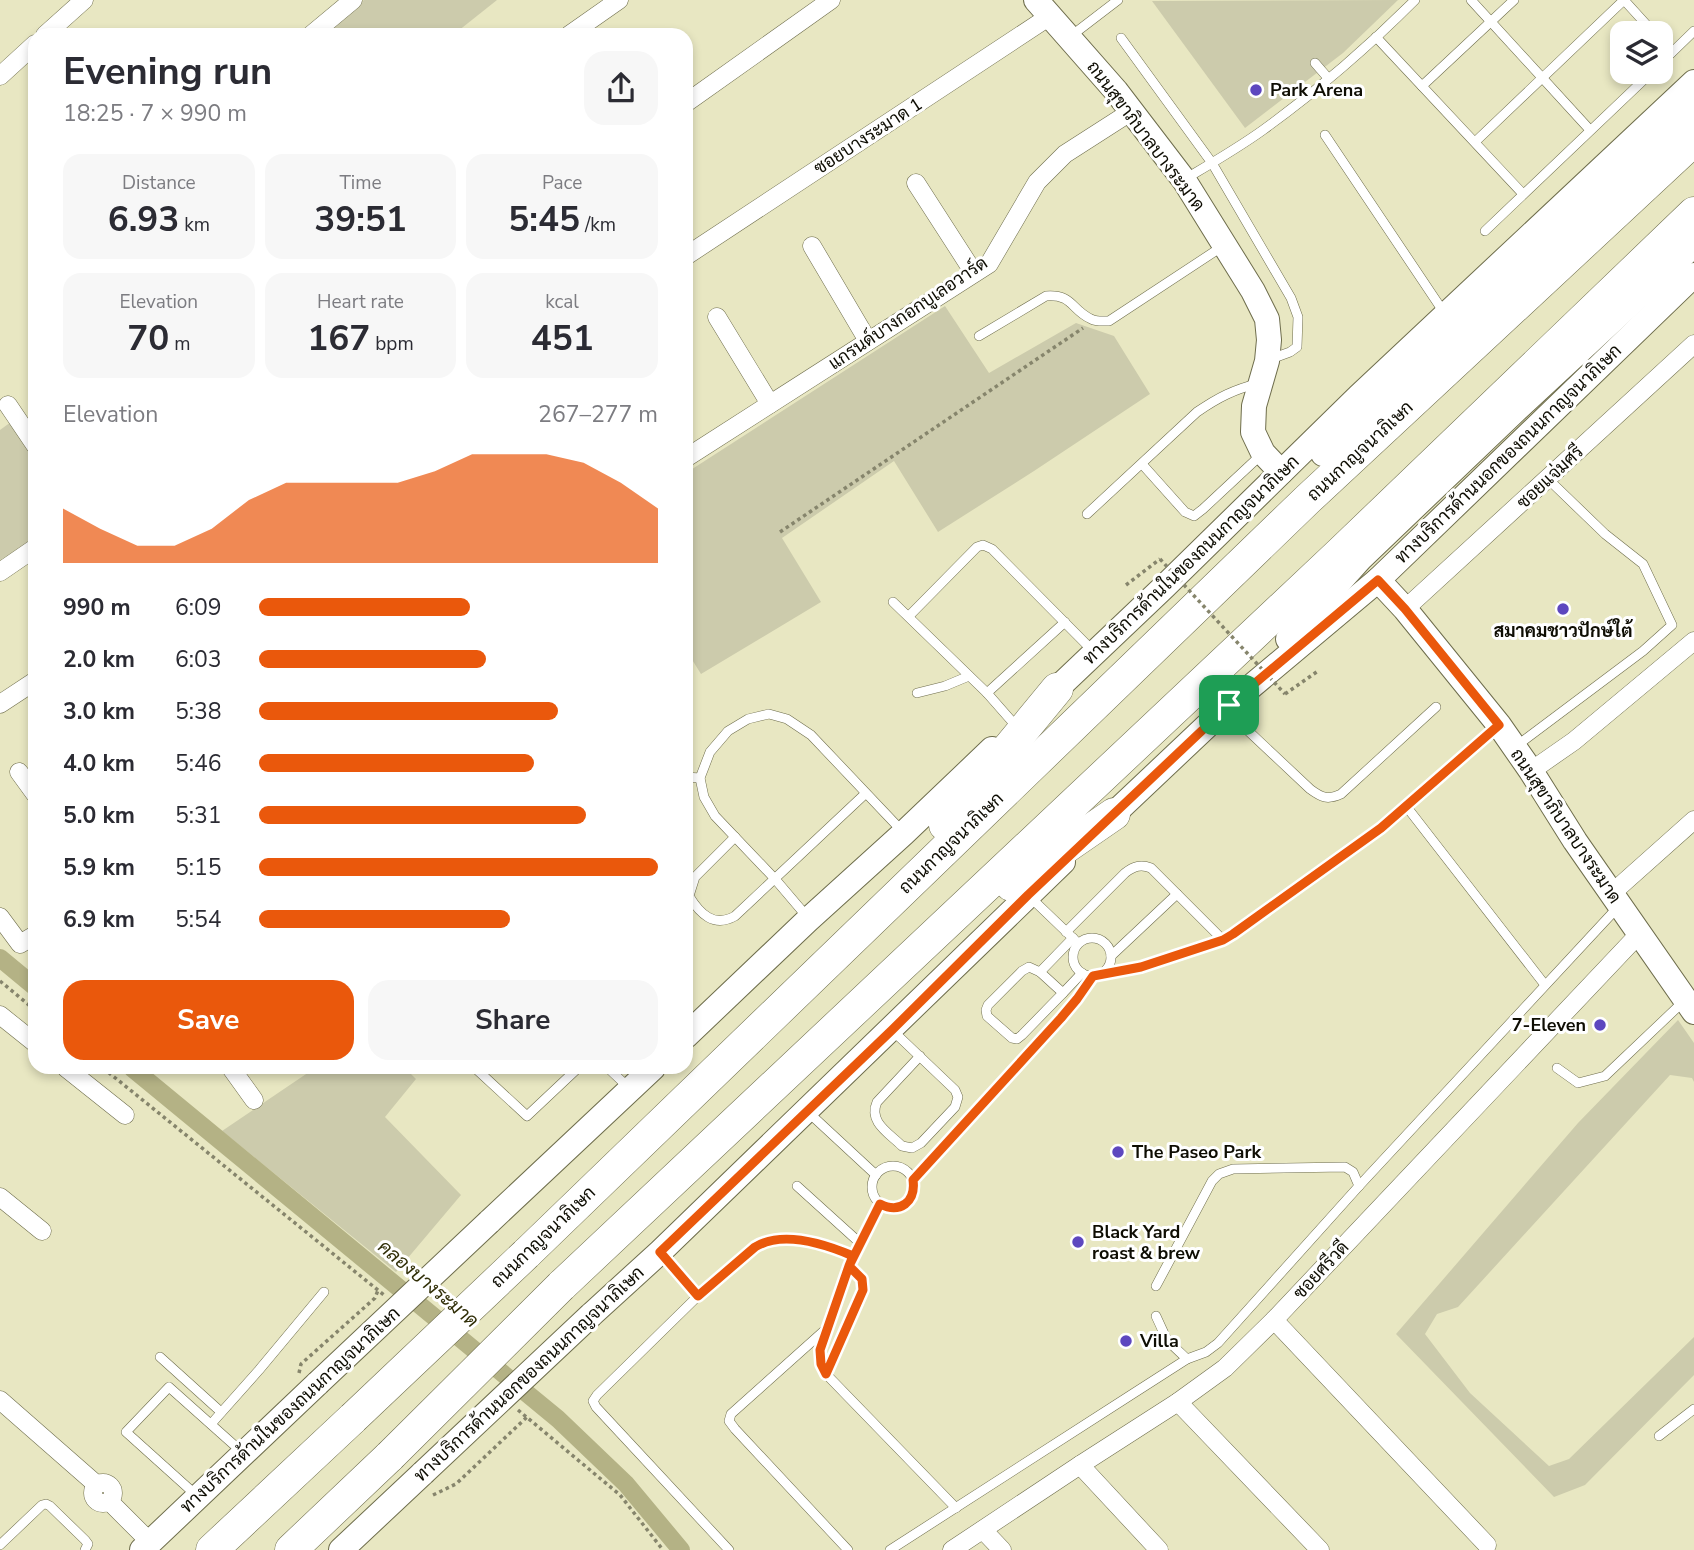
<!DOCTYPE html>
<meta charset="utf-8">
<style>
:root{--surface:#fff;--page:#f7f7f7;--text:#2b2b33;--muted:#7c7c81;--accent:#ea580c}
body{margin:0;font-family:"Nunito Sans",Sarabun,sans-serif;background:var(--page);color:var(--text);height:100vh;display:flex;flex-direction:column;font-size:26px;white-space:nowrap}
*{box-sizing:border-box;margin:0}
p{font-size:23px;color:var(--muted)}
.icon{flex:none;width:38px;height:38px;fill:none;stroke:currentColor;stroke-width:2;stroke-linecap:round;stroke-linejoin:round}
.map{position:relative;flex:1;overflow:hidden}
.details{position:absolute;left:28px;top:28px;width:665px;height:1046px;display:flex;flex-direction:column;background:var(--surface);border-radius:21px;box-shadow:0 4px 10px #0003}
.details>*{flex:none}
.buttons{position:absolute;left:1610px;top:21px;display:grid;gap:14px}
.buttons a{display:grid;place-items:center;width:63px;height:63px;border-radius:14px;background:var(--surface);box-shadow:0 4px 10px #0003;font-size:35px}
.pin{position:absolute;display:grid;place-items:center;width:60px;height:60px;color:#fff;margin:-30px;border-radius:14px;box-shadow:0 4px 10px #0006}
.round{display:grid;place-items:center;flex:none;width:74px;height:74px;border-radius:21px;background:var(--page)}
.summary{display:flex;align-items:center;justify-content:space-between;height:119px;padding:0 35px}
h1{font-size:38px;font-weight:700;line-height:52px}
.stats{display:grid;grid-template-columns:repeat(3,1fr);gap:10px;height:119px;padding:7px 35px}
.stats div{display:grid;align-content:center;border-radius:18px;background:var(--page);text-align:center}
.stats b{font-size:35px;font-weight:700}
.stats small{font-size:19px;font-weight:400}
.stats p{font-size:19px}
.chart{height:196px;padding:14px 35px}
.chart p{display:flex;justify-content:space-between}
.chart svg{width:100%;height:126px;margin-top:7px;fill:var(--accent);opacity:.7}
.cta{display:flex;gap:14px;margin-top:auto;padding:14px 35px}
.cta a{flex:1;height:80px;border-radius:21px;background:var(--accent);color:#fff;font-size:28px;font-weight:700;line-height:80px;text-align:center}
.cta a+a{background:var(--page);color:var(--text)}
ul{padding:0 35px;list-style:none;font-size:23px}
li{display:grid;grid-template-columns:112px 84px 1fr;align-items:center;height:52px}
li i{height:18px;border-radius:9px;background:var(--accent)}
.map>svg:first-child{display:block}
</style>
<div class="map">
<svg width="1694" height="1550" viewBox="0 0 1694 1550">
<rect width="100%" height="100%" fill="#e8e7c2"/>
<!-- green -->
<g fill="#cccbac">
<polygon points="364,0 497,0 453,35 319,35"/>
<polygon points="1398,0 1343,53 1245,128 1152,1"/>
<polygon points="945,306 989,373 1076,323 1114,336 1150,394 1034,471 938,532 894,461 782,538 821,602 701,674 686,650 686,473"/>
<polygon points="11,422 35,458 35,538 0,560 0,430"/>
<polygon points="1678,1020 1694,1043 1694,1082 1692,1078 1670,1075 1458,1307 1437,1314 1425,1334 1470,1393 1549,1466 1569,1459 1694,1337 1694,1375 1585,1485 1554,1497 1396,1334 1578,1123"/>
<polygon points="315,1068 405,1068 416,1079 385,1117 461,1195 396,1272 222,1131"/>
</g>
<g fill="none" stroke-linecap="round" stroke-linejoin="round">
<!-- canal -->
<g stroke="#b4b285" stroke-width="18">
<polyline points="0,958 35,987"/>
<polyline points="132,1068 558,1419 626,1484 681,1550"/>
</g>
<!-- lane casing -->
<g stroke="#6e6d4c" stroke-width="10">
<g id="lane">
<polyline points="1471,0 1590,130"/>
<polyline points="1624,0 1654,33"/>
<polyline points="1071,36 1118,0"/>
<polyline points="1376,37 1523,194"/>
<polyline points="1121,38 1212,163 1291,298 1298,317 1297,347 1290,352 1271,359"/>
<polyline points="1661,41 1671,53"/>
<polyline points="1315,63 1328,78"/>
<polyline points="1661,63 1694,31"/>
<polyline points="1422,86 1514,0"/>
<polyline points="1325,135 1445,314"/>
<polyline points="1475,142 1624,0"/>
<path d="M1185,179C1212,163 1238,148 1263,130C1317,91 1368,47 1415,0"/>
<polyline points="1485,231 1652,72"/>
<path d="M979,336L1046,296C1073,294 1071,310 1091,319C1097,322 1103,321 1109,321L1223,246"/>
<polyline points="1142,464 1185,512 1194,516 1203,509 1262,454"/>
<path d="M1087,514L1197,412C1219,397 1233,390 1259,383"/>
<polyline points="893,602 987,693 1016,726"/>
<polyline points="909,616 977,547 983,545 992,549 1093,651"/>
<polyline points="917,693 945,686 969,676"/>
<polyline points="987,693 1065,622"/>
<path d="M1226,710L1310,789C1322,798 1328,800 1341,794L1436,707"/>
<polyline points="1515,747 1643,651 1672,625 1643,564 1605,534 1548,479"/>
<polyline points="686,777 700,778"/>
<polyline points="1406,806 1545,985"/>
<path d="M735,837L695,877L689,896C700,914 714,928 735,916L865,794"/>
<polyline points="1029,896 1078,943"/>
<polyline points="809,919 775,879 715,816 704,797 700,778 710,752 728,731 748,719 769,714 787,719 811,735 903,832"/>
<path d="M1066,932L1125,873C1134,866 1141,864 1151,868L1223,940"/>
<circle cx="1092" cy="957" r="19"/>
<polyline points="1111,956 1177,894"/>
<polygon points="1029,967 1040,972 1063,993 1022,1035 1017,1039 1012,1038 987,1016 986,1010 988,1005 1022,971"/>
<polyline points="1040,972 1073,938"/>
<polyline points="1099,975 1141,967 1223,940 1233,934 1381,828 1497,726"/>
<polyline points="1063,993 1082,973"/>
<path d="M893,1031L955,1090L958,1097L955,1107L921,1143L912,1148L902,1146C889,1133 868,1122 877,1102L920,1056"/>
<polyline points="475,1068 527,1116 578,1068"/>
<polyline points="608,1068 629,1088"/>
<polyline points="1557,1068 1578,1083 1605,1076 1684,1001"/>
<polyline points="808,1112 876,1175"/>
<circle cx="893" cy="1187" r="21"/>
<polyline points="913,1180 1061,1018 1077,999 1093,976"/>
<polyline points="797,1186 860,1243"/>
<polyline points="880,1204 853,1256 820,1350 821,1364 826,1374 956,1508"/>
<polyline points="661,1252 698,1296 597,1395 593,1401 596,1407 729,1550"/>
<polyline points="1156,1286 1212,1181 1219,1174 1233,1169 1345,1167 1353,1172 1359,1186"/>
<polyline points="698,1296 755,1247 766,1241 781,1239 818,1243 853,1256"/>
<polyline points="1156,1316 1167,1340 1187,1359"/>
<polyline points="826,1329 731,1414 729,1421 735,1429 848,1550"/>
<polyline points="160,1357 221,1412"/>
<polyline points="826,1374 863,1290 862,1279 849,1266"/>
<polyline points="211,1424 259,1370 324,1292"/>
<polyline points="1659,1436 1694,1409"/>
<polyline points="196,1495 126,1432 169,1387 243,1453"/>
<polyline points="0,1545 42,1505 46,1504 50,1506 85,1540 88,1544 85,1550"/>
<polyline points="890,1550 1134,1393 1187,1359 1206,1352 1218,1343 1359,1186 1618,907"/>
</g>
</g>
<!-- street casing -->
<g stroke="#6e6d4c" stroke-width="19">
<g id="street">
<polyline points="45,35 84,0"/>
<polyline points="311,35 353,0"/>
<polyline points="569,35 619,0"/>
<polyline points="0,76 35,44"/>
<polyline points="686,103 831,0"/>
<polyline points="916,183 974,273"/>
<polyline points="812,246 868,341"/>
<polyline points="686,256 1050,16"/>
<polyline points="717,317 770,404"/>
<polyline points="8,405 35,445"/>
<polyline points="686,458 989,264 1037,182 1065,154 1132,111"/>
<polyline points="0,572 35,548"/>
<polyline points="1405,609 1694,344"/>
<polyline points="0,704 35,681"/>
<polyline points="1531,771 1574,741 1694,641"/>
<polyline points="19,772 35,794"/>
<polyline points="1611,894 1694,820"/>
<polyline points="0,917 20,944 35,935"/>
<polyline points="0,1015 35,1043"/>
<polyline points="66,1068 125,1115"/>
<polyline points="231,1068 254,1100"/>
<polyline points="0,1197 42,1231"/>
<polyline points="1274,1320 1487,1545"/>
<polyline points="0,1400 97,1485"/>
<polyline points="1178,1402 1320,1550"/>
<polyline points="1080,1465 1159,1550"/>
<circle cx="103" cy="1493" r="10"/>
<polyline points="109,1501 150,1542"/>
<polyline points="983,1530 1002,1550"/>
<polyline points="952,1550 1080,1465 1178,1402 1225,1368 1274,1320 1640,933"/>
</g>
</g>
<!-- secondary casing -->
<g stroke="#6e6d4c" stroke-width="26">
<g id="secondary">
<polyline points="1036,0 1116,91 1184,180 1253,291 1267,319 1269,340 1267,361 1254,406 1253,432 1263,453 1281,472"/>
<polyline points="1323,454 1694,108"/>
<polyline points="1378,580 1405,609 1499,725 1531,771 1575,841 1694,1012"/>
<polyline points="1288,639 1361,558 1518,408 1694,245"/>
<polyline points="1044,701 1164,587 1359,396 1694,82"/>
<polyline points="1102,825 1229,705 1378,580 1694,275"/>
<polyline points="686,1036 809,919 904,833 992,749"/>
<polyline points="489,1222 653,1068"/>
<polyline points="591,1315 660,1252 1063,862"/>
<polyline points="142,1550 318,1383"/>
<polyline points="341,1550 423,1473"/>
</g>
</g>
<!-- highway casing -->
<g stroke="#6e6d4c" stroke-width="33">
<g id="highway">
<polyline points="945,825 1057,689"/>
<polyline points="1011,885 1114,814"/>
<polyline points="526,1254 1308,499 1694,140"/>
<polyline points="561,1286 1340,553 1694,213"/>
<polyline points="212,1550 353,1418"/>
<polyline points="291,1550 390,1456"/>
</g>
</g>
<!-- path -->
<g stroke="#86856c" stroke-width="3.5" stroke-dasharray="3.5 3.5" stroke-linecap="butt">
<polyline points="780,532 1083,328"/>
<polyline points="1126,585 1160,559"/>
<polyline points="1285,694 1318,671"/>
<polyline points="0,981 35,1010"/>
<polyline points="103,1068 384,1295"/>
<polyline points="299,1373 301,1364 375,1298 378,1290"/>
<polyline points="518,1410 620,1495 663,1550"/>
<polyline points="433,1495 456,1484 527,1417"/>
</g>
<!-- lane -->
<use href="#lane" stroke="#fff" stroke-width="9"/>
<!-- street -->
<use href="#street" stroke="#fff" stroke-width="18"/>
<!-- secondary -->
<use href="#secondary" stroke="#fff" stroke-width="24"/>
<!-- highway -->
<use href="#highway" stroke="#fff" stroke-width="32"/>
<!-- secondary-bridge casing -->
<g stroke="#6e6d4c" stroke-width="26" stroke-linecap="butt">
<g id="secondary-bridge">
<polyline points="318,1383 489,1222"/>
<polyline points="423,1473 591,1315"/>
</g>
</g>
<!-- highway-bridge casing -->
<g stroke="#6e6d4c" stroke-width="33" stroke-linecap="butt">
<g id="highway-bridge">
<polyline points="353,1418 526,1254"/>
<polyline points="390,1456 561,1286"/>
</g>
</g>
<!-- path-bridge -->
<polyline stroke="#86856c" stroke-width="3.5" stroke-dasharray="3.5 3.5" stroke-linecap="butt" points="1160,559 1285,694"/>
<!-- secondary-bridge -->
<use href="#secondary-bridge" stroke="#fff" stroke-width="24"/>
<!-- highway-bridge -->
<use href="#highway-bridge" stroke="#fff" stroke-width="32"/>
</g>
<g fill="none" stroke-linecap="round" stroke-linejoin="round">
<!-- route casing -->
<g stroke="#fff" stroke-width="14">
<path id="route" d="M1229,705L1028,895L892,1030L660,1252L698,1296L755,1247C783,1230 825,1244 853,1256L849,1266L820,1350L821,1364L826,1374L863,1290L862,1279L849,1266L880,1204C900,1214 916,1202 913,1180L1061,1018L1077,999L1093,976L1141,967L1223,940L1233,934L1381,828L1499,725L1405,609L1378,580L1229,705"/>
</g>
<!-- route -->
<use href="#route" stroke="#ea580c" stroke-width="9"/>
</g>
<!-- markers -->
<g fill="#5d47bf" stroke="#fff" stroke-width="2.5">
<circle cx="1256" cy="90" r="7"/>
<circle cx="1563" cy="609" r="7"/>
<circle cx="1600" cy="1025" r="7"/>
<circle cx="1118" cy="1152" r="7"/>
<circle cx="1078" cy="1242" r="7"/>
<circle cx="1126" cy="1341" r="7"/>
</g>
<g text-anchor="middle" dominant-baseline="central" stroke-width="6" stroke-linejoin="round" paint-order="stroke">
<!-- poi labels -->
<g font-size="18" font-weight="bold" fill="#0e0d03" stroke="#fff" text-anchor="start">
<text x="1270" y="90">Park Arena</text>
<text x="1563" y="631" text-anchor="middle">สมาคมชาวปักษ์ใต้</text>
<text x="1586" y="1025" text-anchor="end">7-Eleven</text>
<text x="1132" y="1152">The Paseo Park</text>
<text x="1092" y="1232">Black Yard<tspan x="1092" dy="21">roast &amp; brew</tspan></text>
<text x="1140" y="1341">Villa</text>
</g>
<!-- street labels -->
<g font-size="18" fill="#0e0d03" stroke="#fff">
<text transform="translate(868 136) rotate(-33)">ซอยบางระมาด 1</text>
<text transform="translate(1146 136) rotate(53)">ถนนสุขาภิบาลบางระมาด</text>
<text transform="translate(908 313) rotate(-34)">แกรนด์บางกอกบูเลอวาร์ด</text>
<text transform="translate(1360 451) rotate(-43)">ถนนกาญจนาภิเษก</text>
<text transform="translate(1508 454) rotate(-44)">ทางบริการด้านนอกของถนนกาญจนาภิเษก</text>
<text transform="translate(1550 477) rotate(-43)">ซอยแจ่มศรี</text>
<text transform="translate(1191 560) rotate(-44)">ทางบริการด้านในของถนนกาญจนาภิเษก</text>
<text transform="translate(1566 826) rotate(56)">ถนนสุขาภิบาลบางระมาด</text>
<text transform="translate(951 843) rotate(-44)">ถนนกาญจนาภิเษก</text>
<text transform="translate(543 1237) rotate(-44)">ถนนกาญจนาภิเษก</text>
<text transform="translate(1321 1270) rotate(-47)">ซอยศรีวดี</text>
<text transform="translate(529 1374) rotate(-43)">ทางบริการด้านนอกของถนนกาญจนาภิเษก</text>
<text transform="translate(290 1410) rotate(-43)">ทางบริการด้านในของถนนกาญจนาภิเษก</text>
</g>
<!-- water labels -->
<g font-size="19" font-style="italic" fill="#312f08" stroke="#fff">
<text transform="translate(428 1284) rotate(40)">คลองบางระมาด</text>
</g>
</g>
</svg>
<div class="buttons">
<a><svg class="icon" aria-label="layers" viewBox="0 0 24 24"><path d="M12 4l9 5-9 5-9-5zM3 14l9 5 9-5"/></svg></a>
</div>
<div class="pin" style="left:1229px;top:705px;background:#1e9e55"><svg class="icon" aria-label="arrive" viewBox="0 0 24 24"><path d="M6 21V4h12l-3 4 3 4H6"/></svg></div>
<section class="details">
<div class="summary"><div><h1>Evening run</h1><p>18:25 · 7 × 990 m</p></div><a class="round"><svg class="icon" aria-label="share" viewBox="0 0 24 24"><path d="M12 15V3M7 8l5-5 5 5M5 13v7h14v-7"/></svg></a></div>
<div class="stats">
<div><p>Distance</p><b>6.93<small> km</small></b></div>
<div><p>Time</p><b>39:51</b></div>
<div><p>Pace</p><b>5:45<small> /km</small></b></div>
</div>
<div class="stats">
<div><p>Elevation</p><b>70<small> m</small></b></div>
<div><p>Heart rate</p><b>167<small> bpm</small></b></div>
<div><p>kcal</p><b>451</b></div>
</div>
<div class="chart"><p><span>Elevation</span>267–277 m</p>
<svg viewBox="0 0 160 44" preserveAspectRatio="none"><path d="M0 44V25L10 32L20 38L30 38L40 32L50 22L60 16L70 16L80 16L90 16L100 12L110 6L120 6L130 6L140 9L150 16L160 25V44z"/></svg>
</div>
<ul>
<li><b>990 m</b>6:09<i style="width:53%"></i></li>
<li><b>2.0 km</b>6:03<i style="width:57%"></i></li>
<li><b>3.0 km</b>5:38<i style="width:75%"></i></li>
<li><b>4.0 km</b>5:46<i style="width:69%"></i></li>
<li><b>5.0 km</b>5:31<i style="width:82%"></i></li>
<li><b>5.9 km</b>5:15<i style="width:100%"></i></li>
<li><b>6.9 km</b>5:54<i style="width:63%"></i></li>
</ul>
<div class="cta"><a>Save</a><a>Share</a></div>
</section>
</div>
